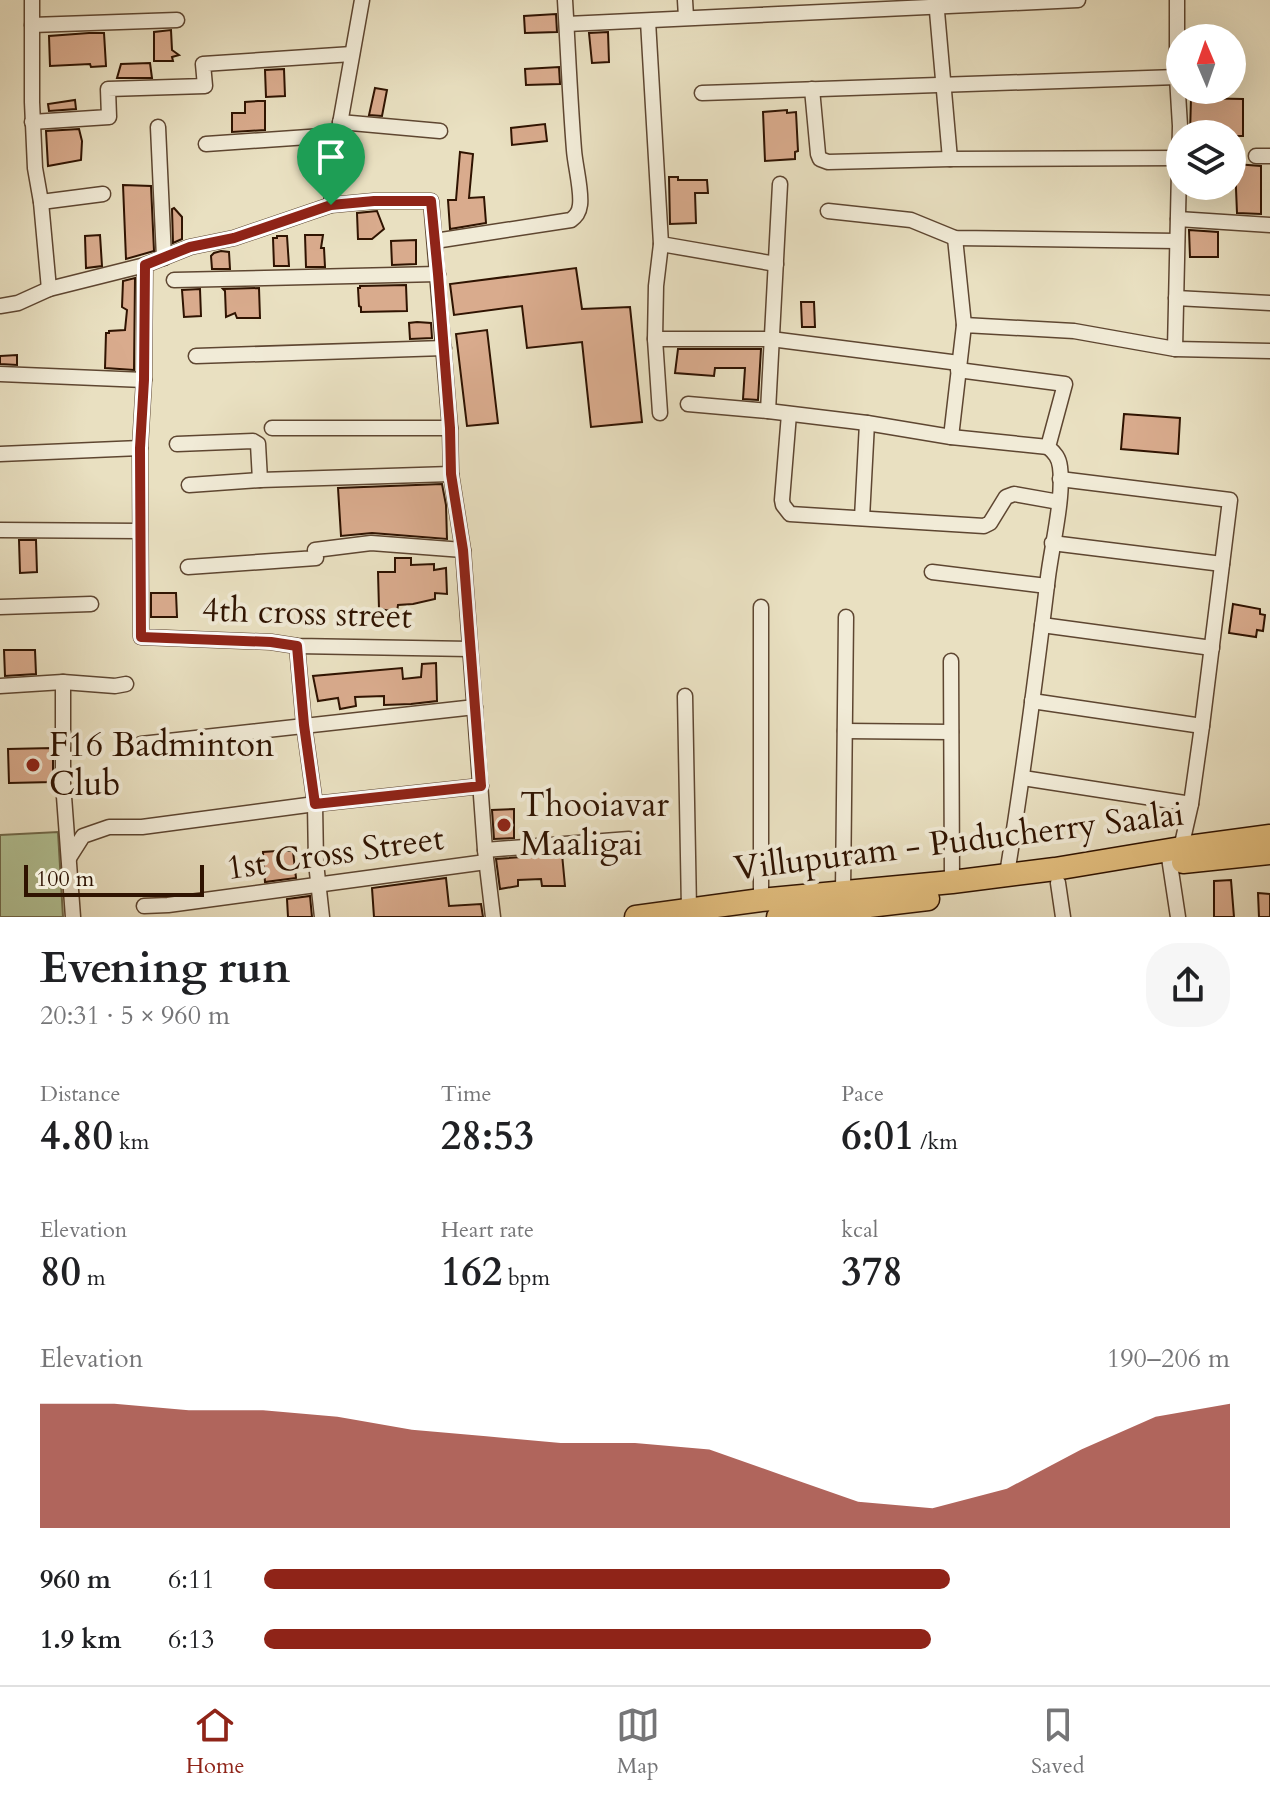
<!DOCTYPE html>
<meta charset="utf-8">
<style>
:root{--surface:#fff;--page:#f6f6f6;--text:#202124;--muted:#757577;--line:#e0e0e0;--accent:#8f2418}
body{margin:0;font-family:Cardo,serif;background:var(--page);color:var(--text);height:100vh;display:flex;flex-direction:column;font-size:30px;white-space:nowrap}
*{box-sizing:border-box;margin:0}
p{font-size:26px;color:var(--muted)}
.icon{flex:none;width:44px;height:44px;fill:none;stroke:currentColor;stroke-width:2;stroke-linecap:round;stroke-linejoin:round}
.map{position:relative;height:917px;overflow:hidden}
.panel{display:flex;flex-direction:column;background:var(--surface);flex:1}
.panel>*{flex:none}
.needle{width:52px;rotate:358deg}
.fabs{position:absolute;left:1166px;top:24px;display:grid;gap:16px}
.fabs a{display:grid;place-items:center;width:80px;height:80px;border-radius:50%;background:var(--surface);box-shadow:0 8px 32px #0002;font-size:40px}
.scale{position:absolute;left:24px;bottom:20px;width:180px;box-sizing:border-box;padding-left:8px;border:4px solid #2f1301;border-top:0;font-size:22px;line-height:28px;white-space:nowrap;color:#2f1301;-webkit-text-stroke:6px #f1ebd7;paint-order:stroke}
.pin{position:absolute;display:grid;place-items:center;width:68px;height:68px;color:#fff;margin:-82px -34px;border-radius:50% 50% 50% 0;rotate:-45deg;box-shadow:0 0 8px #0007}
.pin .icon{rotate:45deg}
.round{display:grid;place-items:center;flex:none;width:84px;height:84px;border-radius:32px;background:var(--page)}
.headline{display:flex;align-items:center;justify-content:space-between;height:136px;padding:0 40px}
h1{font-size:44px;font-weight:600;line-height:60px}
.figures{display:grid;grid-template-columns:repeat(3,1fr);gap:12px;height:136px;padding:8px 40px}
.figures div{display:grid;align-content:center}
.figures b{font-size:40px;font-weight:600}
.figures small{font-size:22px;font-weight:400}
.figures p{font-size:22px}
.chart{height:224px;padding:16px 40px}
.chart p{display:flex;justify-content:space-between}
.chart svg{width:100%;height:144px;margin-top:8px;fill:var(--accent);opacity:.7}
ul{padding:0 40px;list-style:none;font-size:26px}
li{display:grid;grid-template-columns:128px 96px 1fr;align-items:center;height:60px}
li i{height:20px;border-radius:10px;background:var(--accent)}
.tabs{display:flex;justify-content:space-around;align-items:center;height:112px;border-top:2px solid var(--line);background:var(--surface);font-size:22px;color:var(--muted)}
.tabs a{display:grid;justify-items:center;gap:4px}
.tabs .active{color:var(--accent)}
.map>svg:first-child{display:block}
</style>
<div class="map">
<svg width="1270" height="917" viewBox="0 0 1270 917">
<rect width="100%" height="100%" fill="#e9e0c1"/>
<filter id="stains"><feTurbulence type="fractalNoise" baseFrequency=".0025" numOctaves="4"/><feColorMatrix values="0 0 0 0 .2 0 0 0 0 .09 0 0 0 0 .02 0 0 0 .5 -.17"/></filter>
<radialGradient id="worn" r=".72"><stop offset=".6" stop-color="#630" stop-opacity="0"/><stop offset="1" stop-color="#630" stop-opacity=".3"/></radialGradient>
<!-- green -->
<polygon fill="#b3c396" stroke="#716b4c" stroke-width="2" points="58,832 63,917 0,917 0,835"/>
<!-- building -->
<g fill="#d9ab8d" stroke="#2f1301" stroke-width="2">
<polygon points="556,14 557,32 525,33 524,16"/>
<polygon points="171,30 172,50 179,55 172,57 173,61 154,61 154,32"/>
<polygon points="608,32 609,62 592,63 589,33"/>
<polygon points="89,33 104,33 106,66 91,67 90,64 50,66 49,36"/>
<polygon points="150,63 152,78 117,78 121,64"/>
<polygon points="559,67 560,84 526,85 525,69"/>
<polygon points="284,69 285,96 266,97 265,70"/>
<polygon points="375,88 387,90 382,116 369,115"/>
<polygon points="1191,98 1243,99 1243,136 1232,136 1232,134 1190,134"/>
<polygon points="75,100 76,109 49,111 48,104"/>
<polygon points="258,101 265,101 265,130 232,132 232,113 245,113 245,102"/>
<polygon points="787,110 787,113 796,112 798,151 795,152 795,159 765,161 763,112"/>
<polygon points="545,124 547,141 512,145 511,128"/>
<polygon points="79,129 82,141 81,160 48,166 46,131"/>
<polygon points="460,152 473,154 469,198 484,197 486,223 450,229 448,200 456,200"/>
<polygon points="1235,164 1261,166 1261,214 1237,213"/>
<polygon points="669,177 678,177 678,180 707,180 708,193 695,193 696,223 670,224"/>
<polygon points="123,185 151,186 154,251 126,259"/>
<polygon points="174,208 182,217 182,239 173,243 172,209"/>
<polygon points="377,211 384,229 372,239 358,239 357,213"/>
<polygon points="1189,230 1218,232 1218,257 1190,257"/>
<polygon points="100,235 102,266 86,268 85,236"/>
<polygon points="305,235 323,235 321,248 324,248 325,267 306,267"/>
<polygon points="277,236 287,236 289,266 274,266 273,238 277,238"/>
<polygon points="416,240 416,264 392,265 391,241"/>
<polygon points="221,251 229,252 230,269 212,269 211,256 214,253"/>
<polygon points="576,268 582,309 630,307 642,422 591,427 582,342 527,348 522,306 454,315 450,284"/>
<polygon points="135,278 134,370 105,368 106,333 109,333 109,331 125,330 127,310 122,307 123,281"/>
<polygon points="406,285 407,311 361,312 361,307 359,306 358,288 360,288 360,286"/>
<polygon points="259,288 260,318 237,318 235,313 226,317 225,291 223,289"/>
<polygon points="200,289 201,316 184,317 182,290"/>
<polygon points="801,302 814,302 815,327 802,327"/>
<polygon points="417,322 431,323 432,338 410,339 409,323"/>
<polygon points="487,330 498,423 467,426 456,334"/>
<polygon points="678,349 761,349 758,400 743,399 745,368 715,368 714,376 675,373"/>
<polygon points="17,355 17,365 0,364 0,356"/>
<polygon points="1124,414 1180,418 1178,454 1121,449"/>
<polygon points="442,484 446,505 447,539 372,533 341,536 338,488"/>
<polygon points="19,540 36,540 37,572 20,573"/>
<polygon points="395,558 411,558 411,565 434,564 434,570 446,568 447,594 435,593 435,599 413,604 398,605 397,612 379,609 378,572 395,572"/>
<polygon points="151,593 176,593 177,617 151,617"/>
<polygon points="1233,604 1260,609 1260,614 1265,615 1263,631 1257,630 1256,637 1229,633"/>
<polygon points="4,650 35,650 36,674 5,676"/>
<polygon points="436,663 437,701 411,704 384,705 384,696 355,697 356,706 340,709 338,698 318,701 313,676 402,668 403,679 421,677 422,664"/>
<polygon points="53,748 53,782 9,783 8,749"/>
<polygon points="514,809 514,838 494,839 492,810"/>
<polygon points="277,851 293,851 296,878 265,882 263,852"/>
<polygon points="562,854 565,886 542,886 541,879 518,880 518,886 500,889 496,859"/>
<polygon points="446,878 449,906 481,904 483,917 374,917 372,888"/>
<polygon points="1231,880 1234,917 1214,917 1214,881"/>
<polygon points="1258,893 1270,894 1270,917 1259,917"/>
<polygon points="310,896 312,917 288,917 287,899"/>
</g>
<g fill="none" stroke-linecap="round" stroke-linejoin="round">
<!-- minor casing -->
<g stroke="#5e4631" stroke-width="17">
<g id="minor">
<polyline points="32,0 32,102 35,168 41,202 49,289"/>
<polyline points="685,0 686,17"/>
<polyline points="936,0 950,159"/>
<polyline points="648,21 661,244 776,264"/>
<polyline points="567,24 1078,0"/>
<polyline points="32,25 177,20"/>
<polyline points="812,89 818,154 820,159 828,162 950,159 1179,158"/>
<polyline points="702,93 1177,77"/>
<polyline points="32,122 109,117 108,89 205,86 203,64 352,54"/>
<polyline points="340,122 440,131"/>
<polyline points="158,127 164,258"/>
<polyline points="206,144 337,135"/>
<polyline points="1256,156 1270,156"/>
<polyline points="41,202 103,194"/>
<polyline points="331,205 336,146 362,0"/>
<polyline points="828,211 911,220 955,238 1177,241"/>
<polyline points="1178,219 1270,225"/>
<polyline points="955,238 964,325"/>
<path d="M435,241L571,220C576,216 579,213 580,205C582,191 575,165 574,150C570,100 568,50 565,0"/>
<polyline points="145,265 144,380 140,448 141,637 271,642 297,646 470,649"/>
<polyline points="174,280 438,274"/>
<polyline points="1176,298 1270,303"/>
<polyline points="0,306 18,303 49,289 145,265 190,247 234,238 331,205 374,201 431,201 450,428 451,474 463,550 485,850 493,917"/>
<polyline points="655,339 771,339 959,363"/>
<polyline points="1175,349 1180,126 1177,77 1177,0"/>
<polyline points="196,356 444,348"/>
<path d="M958,370L1065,384L1048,447C1055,453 1059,458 1060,467C1064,497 1052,545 1048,577C1036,676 1023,775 1007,874"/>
<polyline points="0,374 144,380"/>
<polyline points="688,404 768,411 867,423 951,437 1048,447"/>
<polyline points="768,411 780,184"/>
<polyline points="660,413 655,339 656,286 661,244"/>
<polyline points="789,414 782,500 783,505 790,514 984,526 990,523 1006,497 1014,494 1059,502"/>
<polyline points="272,428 450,428"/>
<polyline points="951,437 964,325 1074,331 1175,349 1270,351"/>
<polyline points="177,444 253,441 258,444 260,480"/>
<polyline points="0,454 140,448"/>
<polyline points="1060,479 1230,500 1202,726 1191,804 1181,848"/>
<polyline points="189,485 260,480 451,474"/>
<polyline points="862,518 867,423"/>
<polyline points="0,530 140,531"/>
<polyline points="1052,543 1222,564"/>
<polyline points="188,567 316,558 315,550 371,543 463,550"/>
<polyline points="932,572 1047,586"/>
<polyline points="0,607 91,604"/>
<polyline points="761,607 761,900"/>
<polyline points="1042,625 1212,648"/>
<polyline points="297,646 304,725 315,804 316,863 322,917"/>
<polyline points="951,661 952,882"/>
<polyline points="63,682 63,783 73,917"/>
<polyline points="0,686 63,682 115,686 126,684"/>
<polyline points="685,696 689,909"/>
<polyline points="1032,701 1202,726"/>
<polyline points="845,731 951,732"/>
<polyline points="141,744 475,707"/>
<polyline points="1023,778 1191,804"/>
<polyline points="485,850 629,839"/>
<polyline points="1168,851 1178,917"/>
<polyline points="69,858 83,836 109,827 142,827 315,804 481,786"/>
<polyline points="1058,883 1063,917"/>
<polyline points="843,892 846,617"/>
<polyline points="144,906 168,905 486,862"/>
</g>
</g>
<!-- highway casing -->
<g stroke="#2f1301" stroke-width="25">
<g id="highway">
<polyline points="1183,862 1270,853"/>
<polyline points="636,917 761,900 952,882 1055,869 1181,848 1270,836"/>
<polyline points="778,917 928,899"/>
</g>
</g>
<!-- minor -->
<use href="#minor" stroke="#f1ebd7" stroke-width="14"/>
<!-- highway -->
<use href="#highway" stroke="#e4c080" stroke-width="22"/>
</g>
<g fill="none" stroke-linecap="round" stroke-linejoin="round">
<!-- route casing -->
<g stroke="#fff" stroke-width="16">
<polygon id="route" points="374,201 431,201 438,274 450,428 451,474 463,550 481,786 315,804 304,725 297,646 271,642 141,637 140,448 144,380 145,265 190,247 234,238 331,205"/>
</g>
<!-- route -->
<use href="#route" stroke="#8f2418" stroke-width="10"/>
</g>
<!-- markers -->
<g fill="#8f2418" stroke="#f1ebd7" stroke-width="3">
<circle cx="33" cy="765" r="8"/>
<circle cx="504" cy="825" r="8"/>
</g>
<g text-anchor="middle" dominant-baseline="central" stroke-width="8" stroke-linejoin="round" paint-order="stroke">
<!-- street labels -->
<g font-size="34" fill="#2f1301" stroke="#f1ebd7">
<text transform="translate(307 613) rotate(2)">4th cross street</text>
<text transform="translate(959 841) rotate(-7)">Villupuram - Puducherry Saalai</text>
<text transform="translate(335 853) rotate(-8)">1st Cross Street</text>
</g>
<!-- poi labels -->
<g font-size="34" fill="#2f1301" stroke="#f1ebd7" text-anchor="start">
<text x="49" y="745">F16 Badminton<tspan x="49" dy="39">Club</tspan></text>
<text x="520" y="805">Thooiavar<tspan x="520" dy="39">Maaligai</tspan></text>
</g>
</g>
<rect width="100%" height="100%" filter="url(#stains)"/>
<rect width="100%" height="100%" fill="url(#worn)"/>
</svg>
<div class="fabs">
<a><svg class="needle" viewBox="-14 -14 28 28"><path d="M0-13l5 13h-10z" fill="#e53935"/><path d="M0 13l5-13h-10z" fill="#757577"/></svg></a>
<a><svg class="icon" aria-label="layers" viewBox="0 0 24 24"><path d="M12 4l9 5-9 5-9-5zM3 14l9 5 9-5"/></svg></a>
</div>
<div class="scale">100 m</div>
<div class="pin" style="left:331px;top:205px;background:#1e9e55"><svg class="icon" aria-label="arrive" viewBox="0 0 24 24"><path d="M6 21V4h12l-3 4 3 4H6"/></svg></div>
</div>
<section class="panel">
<div class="headline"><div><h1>Evening run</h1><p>20:31 · 5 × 960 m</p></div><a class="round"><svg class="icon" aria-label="share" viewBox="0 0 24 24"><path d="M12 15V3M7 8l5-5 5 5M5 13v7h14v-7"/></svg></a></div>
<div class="figures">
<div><p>Distance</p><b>4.80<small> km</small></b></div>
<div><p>Time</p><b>28:53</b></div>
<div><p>Pace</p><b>6:01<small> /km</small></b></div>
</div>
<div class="figures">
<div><p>Elevation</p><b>80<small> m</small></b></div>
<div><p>Heart rate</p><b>162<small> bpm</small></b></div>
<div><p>kcal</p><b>378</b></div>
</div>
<div class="chart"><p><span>Elevation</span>190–206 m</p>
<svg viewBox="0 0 160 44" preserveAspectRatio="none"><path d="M0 44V6L10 6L20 8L30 8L40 10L50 14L60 16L70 18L80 18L90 20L100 28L110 36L120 38L130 32L140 20L150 10L160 6V44z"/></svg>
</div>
<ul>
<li><b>960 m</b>6:11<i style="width:71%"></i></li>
<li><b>1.9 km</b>6:13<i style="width:69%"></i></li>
</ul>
</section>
<nav class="tabs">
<a class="active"><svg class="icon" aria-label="home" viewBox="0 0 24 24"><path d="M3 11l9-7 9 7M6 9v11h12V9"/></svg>Home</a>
<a><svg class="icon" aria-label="map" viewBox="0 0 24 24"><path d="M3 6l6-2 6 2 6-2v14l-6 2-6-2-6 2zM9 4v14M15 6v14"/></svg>Map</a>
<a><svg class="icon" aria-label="saved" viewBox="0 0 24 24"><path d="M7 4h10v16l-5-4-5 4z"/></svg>Saved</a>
</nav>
